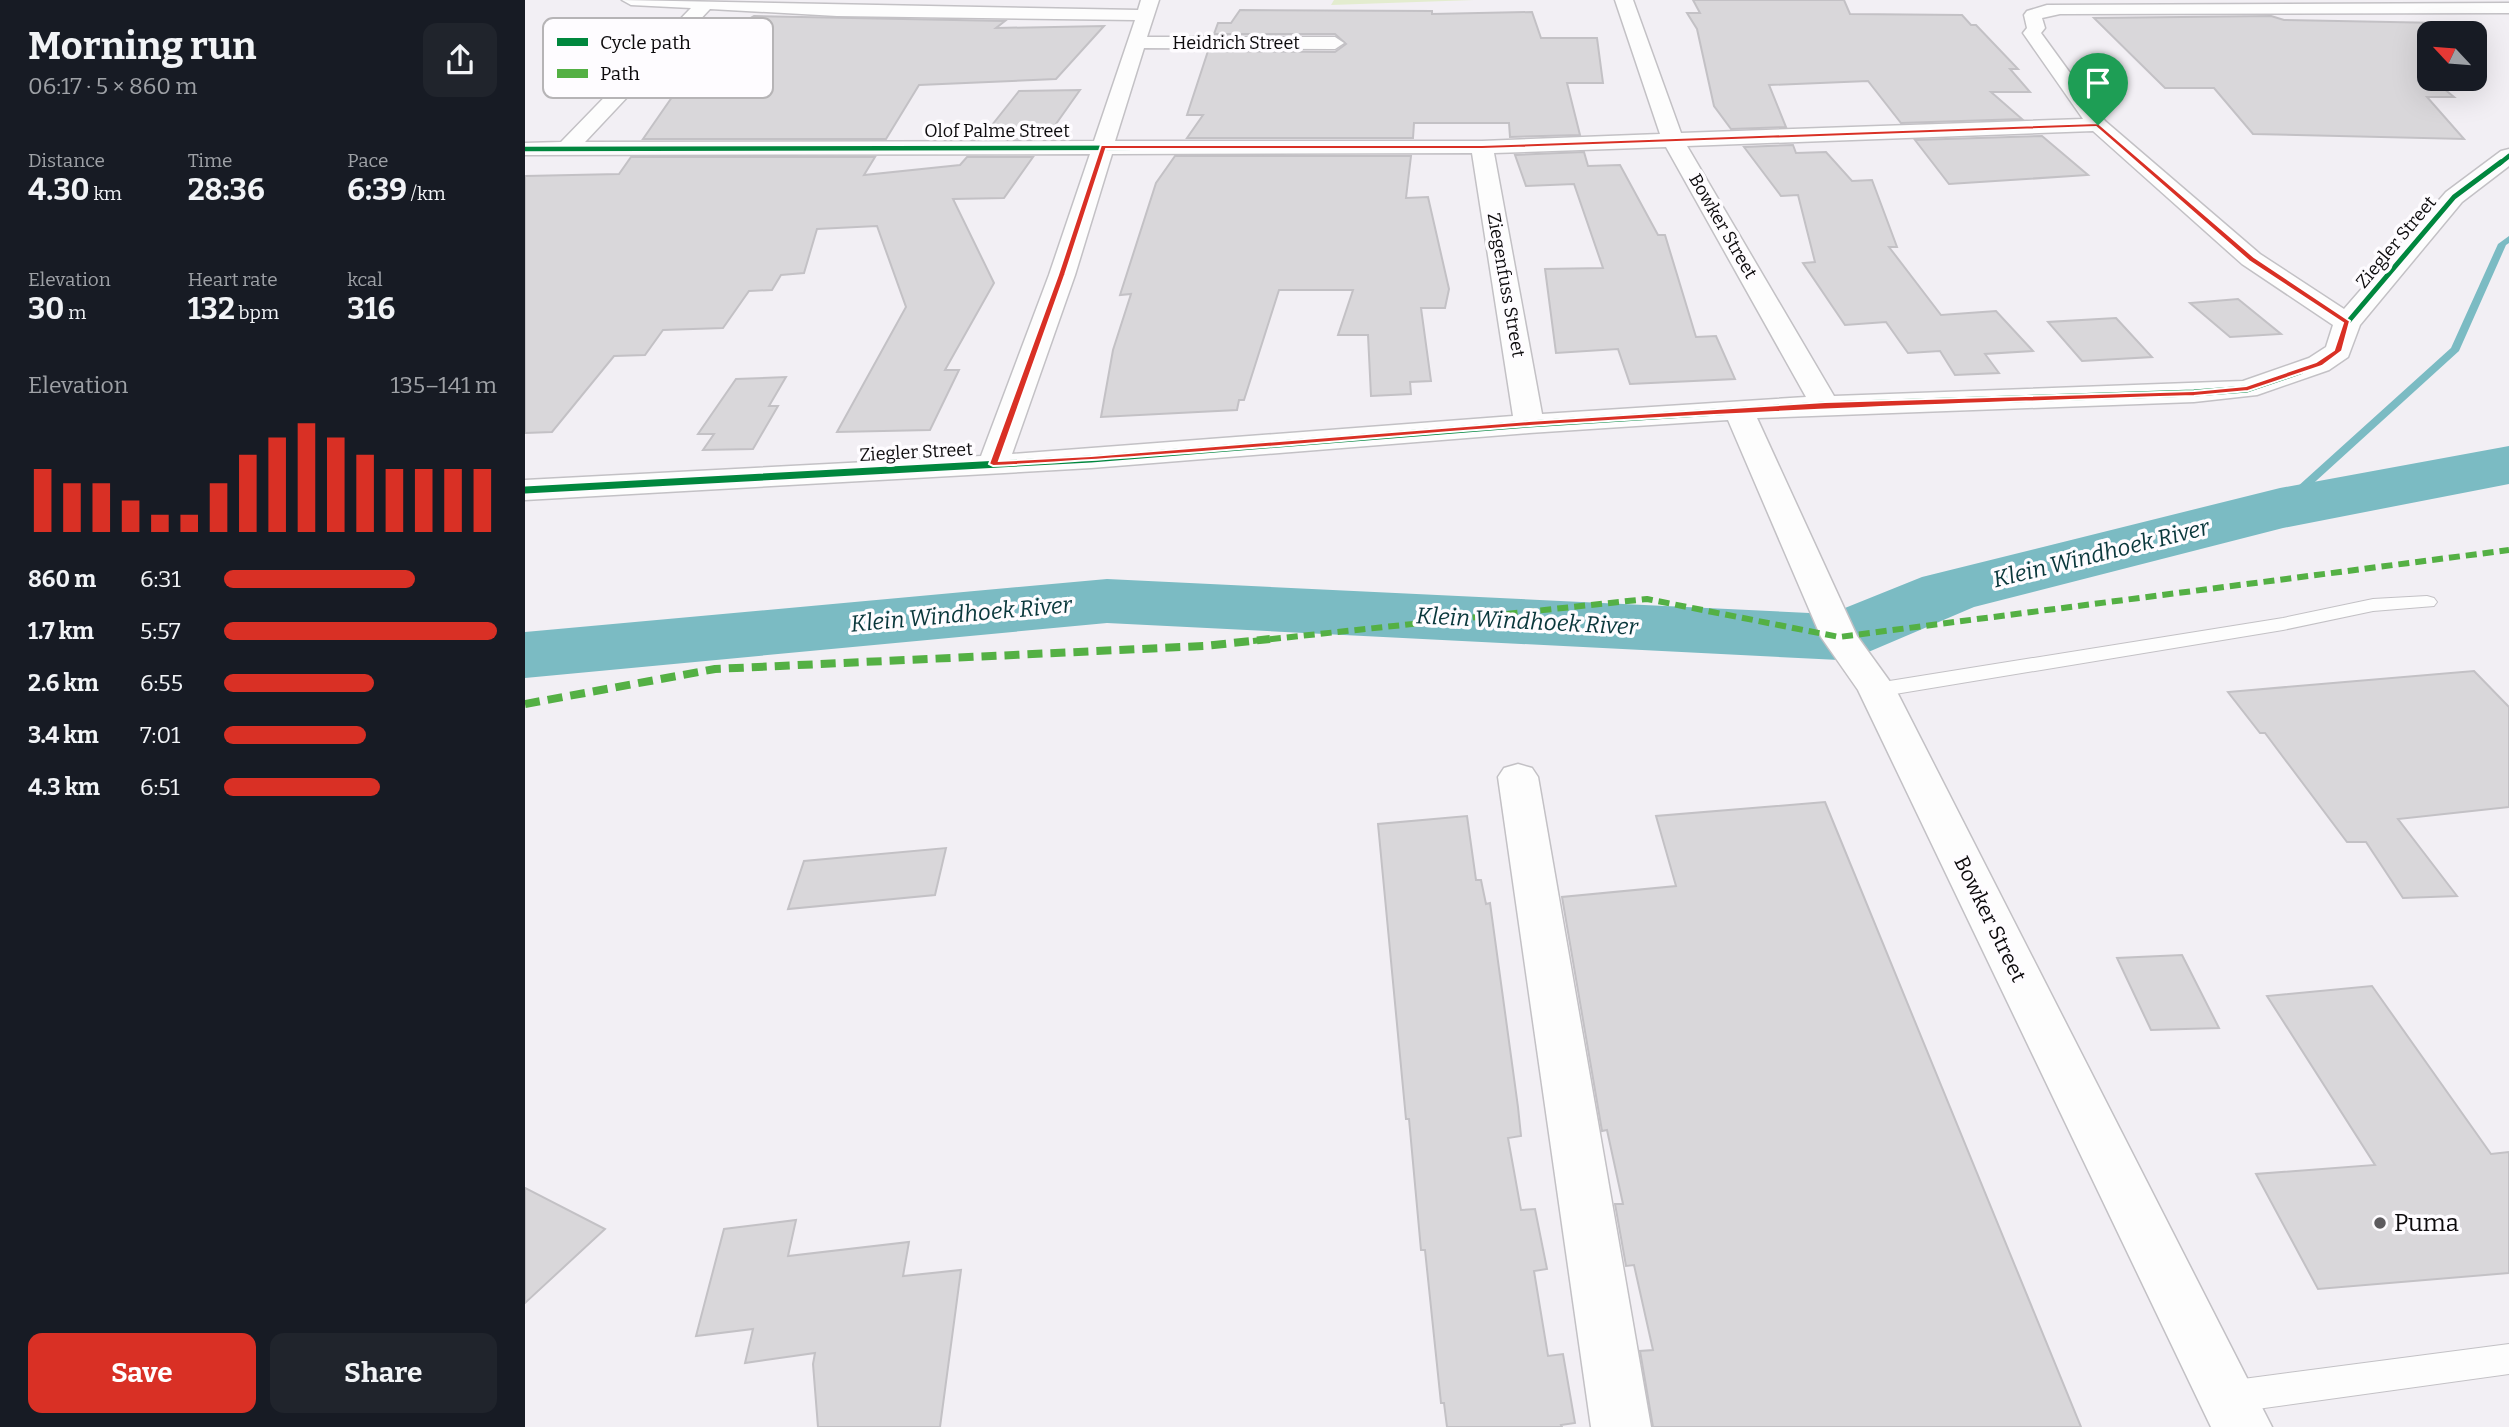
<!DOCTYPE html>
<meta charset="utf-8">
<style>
:root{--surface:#171b24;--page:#20242c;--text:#f1f3f6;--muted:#9ea1a6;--accent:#d93025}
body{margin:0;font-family:Bitter,serif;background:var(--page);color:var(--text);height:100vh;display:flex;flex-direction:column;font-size:26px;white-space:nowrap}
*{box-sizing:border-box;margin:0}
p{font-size:23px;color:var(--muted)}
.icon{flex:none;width:38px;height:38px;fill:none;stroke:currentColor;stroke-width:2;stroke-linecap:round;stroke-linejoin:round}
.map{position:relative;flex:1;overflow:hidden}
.drawer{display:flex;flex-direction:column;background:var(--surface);width:525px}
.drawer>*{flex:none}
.needle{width:46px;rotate:296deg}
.tools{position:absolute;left:1892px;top:21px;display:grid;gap:14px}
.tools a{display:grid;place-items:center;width:70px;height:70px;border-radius:14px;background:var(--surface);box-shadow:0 7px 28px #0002;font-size:35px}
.pin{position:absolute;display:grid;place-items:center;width:60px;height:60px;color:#fff;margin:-72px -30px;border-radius:50% 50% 50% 0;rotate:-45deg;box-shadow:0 0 7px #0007}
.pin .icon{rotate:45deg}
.round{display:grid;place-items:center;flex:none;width:74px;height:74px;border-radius:14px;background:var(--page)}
.headline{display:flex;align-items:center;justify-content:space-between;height:119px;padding:0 28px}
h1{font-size:38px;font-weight:700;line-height:52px}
.stats{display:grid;grid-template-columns:repeat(3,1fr);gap:10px;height:119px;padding:7px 28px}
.stats div{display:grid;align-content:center}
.stats b{font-size:30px;font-weight:700}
.stats small{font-size:19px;font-weight:400}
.stats p{font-size:19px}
.chart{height:196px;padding:14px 28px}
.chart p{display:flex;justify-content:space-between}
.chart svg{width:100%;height:126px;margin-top:7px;stroke:var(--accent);stroke-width:6}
.primary-button{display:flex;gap:14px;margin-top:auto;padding:14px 28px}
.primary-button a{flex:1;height:80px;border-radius:14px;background:var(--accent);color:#fff;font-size:28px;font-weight:700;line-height:80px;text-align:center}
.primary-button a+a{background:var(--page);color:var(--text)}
ul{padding:0 28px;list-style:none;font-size:23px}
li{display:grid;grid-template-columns:112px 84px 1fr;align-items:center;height:52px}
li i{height:18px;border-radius:9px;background:var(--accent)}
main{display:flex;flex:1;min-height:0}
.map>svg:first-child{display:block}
</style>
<main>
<section class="drawer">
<div class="headline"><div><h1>Morning run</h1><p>06:17 · 5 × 860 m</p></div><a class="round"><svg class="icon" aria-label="share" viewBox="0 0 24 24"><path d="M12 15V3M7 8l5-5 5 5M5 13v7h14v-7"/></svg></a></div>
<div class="stats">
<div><p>Distance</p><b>4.30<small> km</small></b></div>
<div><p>Time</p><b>28:36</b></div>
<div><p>Pace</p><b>6:39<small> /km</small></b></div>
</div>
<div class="stats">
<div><p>Elevation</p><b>30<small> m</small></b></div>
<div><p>Heart rate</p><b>132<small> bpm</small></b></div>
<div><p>kcal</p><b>316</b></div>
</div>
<div class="chart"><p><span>Elevation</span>135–141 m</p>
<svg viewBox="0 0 160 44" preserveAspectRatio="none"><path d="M5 44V22M15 44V27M25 44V27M35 44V33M45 44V38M55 44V38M65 44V27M75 44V17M85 44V11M95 44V6M105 44V11M115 44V17M125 44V22M135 44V22M145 44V22M155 44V22"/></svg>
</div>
<ul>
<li><b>860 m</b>6:31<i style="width:70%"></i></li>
<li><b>1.7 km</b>5:57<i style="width:100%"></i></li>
<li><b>2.6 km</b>6:55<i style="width:55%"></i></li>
<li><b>3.4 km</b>7:01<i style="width:52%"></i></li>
<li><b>4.3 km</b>6:51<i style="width:57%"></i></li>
</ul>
<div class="primary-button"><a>Save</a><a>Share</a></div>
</section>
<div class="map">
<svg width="1984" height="1427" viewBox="0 0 1984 1427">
<rect width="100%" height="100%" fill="#f2eff4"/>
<!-- green -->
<polygon fill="#e3eccf" points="809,0 949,0 806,5"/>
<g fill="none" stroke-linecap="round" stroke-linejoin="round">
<!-- stream -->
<polygon fill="#7bbbc3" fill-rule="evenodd" points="1984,236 1984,243 1981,245 1934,351 1759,510 1751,510 1751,506 1926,348 1973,244"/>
<!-- river -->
<polygon fill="#7bbbc3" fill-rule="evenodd" points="1984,446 1984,484 1758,528 1449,607 1341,653 1314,660 582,623 0,678 0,632 582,579 1305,614 1397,577 1755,488"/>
</g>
<!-- building -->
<g fill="#d9d7da" stroke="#c3c1c5" stroke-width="2">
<polygon points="1168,0 1319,0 1325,14 1437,15 1446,25 1451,25 1493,69 1485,69 1505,92 1466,92 1497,119 1376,123 1343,81 1244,85 1261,127 1206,129 1189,106 1172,29 1162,13 1175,13"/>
<polygon points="715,10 907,11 907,14 1007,12 1016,38 1072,38 1078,83 1042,83 1055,135 985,137 984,123 889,123 888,138 662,138 678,115 662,115 683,51 810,52 821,44 810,34 689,34 693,23 706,23"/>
<polygon points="229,16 480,21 471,28 579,26 531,79 394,85 361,139 118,139 186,41"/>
<polygon points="1746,16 1759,20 1917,23 1927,33 1904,33 1904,71 1896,70 1929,97 1902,97 1939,139 1728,134 1689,88 1640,88 1569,18"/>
<polygon points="555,90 521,138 456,139 494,91"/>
<polygon points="1517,136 1563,175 1424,184 1390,140"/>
<polygon points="1268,145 1271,153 1301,152 1327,181 1347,180 1372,247 1364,247 1416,315 1471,311 1508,351 1460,354 1474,373 1430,375 1415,351 1383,353 1361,322 1320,325 1278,263 1290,262 1273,195 1256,196 1219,147"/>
<polygon points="1059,152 1063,166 1095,165 1133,235 1140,235 1171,337 1191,336 1210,379 1105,384 1093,349 1031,353 1020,269 1078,268 1049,184 1001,186 990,155"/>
<polygon points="650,156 886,156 881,198 903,197 924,289 920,308 896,308 906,381 885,382 886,394 846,396 843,335 813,335 828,290 754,290 719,400 714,400 712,410 576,417 588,350 606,294 595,295 631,183"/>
<polygon points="106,157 350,157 339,175 435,165 442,157 508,157 479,198 428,199 469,283 420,370 434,370 405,430 312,432 381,307 352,226 292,229 279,273 256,275 247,290 224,291 198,328 138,330 120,355 89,356 27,432 0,433 0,176 94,174"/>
<polygon points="1713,299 1756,334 1705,337 1665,303"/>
<polygon points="1591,318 1627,357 1557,361 1523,322"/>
<polygon points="261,377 244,406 253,406 228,449 178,450 189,434 173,434 211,379"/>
<polygon points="1949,671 1984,707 1984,807 1873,819 1932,896 1878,898 1841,842 1822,842 1740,733 1735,733 1703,692"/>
<polygon points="1300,802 1556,1427 1128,1427 1115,1351 1128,1350 1109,1265 1101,1266 1090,1204 1098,1204 1082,1130 1077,1131 1037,897 1151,886 1131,816"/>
<polygon points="942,816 951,880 956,880 961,904 965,903 993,1107 996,1136 983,1138 996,1210 1010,1209 1022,1269 1009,1271 1023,1356 1038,1354 1050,1423 1036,1425 1037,1427 922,1427 919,1403 916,1403 900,1250 896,1250 884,1119 881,1119 853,824"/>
<polygon points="421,848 410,895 263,909 279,861"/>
<polygon points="1657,955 1694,1028 1626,1030 1592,958"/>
<polygon points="1847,986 1966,1154 1984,1152 1984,1273 1793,1289 1731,1174 1850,1165 1742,996"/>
<polygon points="0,1188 80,1229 0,1303"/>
<polygon points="271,1220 263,1256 384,1242 378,1276 436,1270 415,1427 293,1427 288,1364 290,1353 220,1363 228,1329 171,1336 199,1229"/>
</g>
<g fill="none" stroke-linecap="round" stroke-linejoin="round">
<!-- service casing -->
<g stroke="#c3c1c5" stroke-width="2">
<g id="service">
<polygon points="1902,596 1909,598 1912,602 1909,606 1848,611 1758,630 1352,697 1344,695 1341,690 1344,685 1352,683 1758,618 1848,599"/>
<polygon points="1984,1344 1984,1374 1703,1413 1691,1408 1686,1397 1691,1386 1703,1381"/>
</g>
</g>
<!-- minor casing -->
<g stroke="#c3c1c5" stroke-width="3">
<g id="minor">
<path d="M97,0L613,10L616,0H634L622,37H810L819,43L810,49L619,48L590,141H957L1135,134L1090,0H1108L1156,133L1558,119L1498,33L1502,28L1499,15L1502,11L1522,5L1984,3V13L1535,14L1517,18L1520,28L1516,33L1580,121L1735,254L1819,309L1921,192L1976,151L1984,149V166L1937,202L1835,325L1823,357L1804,370L1732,395L1669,402L1232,418L1332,636L1371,690L1747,1427H1686L1333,690L1296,637L1203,420L1004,433L566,468L0,500V480L456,456L524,275L565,154L0,155V143L36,142L166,8L106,5ZM185,9L312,16L610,20L569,141L60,142ZM1568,131L1717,264L1808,325L1801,347L1784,358L1718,381L1309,396L1162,146ZM1141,147L1281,397L1017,414L969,153ZM947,153L988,416L487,454L550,275L587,154Z"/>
<polygon points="993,764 1007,768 1013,777 1126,1427 1066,1427 973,777 979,768"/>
</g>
</g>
<!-- service -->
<use href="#service" fill="#fdfdfd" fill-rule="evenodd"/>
<!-- minor -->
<use href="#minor" fill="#fdfdfd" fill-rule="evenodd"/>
<!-- quiet-far1 -->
<polyline stroke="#54b044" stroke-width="6" stroke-dasharray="11 6" stroke-linecap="butt" points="728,641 1122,599 1314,637 1984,550"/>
<!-- quiet -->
<polyline stroke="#54b044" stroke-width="8" stroke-dasharray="15 8" stroke-linecap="butt" points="0,704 190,669 679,646 745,639"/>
<!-- cycleway-far2 casing -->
<g stroke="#fefcff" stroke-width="7">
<g id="cycleway-far2">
<polyline points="0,149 957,147 1573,125"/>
<polyline points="1974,164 1984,156"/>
</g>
</g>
<!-- cycleway-far1 casing -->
<g stroke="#fefcff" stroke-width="8">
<polyline id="cycleway-far1" points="1770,372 1794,364 1813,351 1822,323 1929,197 1976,162"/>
</g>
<!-- cycleway casing -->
<g stroke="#fefcff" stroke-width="10">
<polyline id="cycleway" points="0,490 566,459 1004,424 1300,405 1669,393 1722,389 1775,371"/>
</g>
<!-- cycleway-far2 -->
<use href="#cycleway-far2" stroke="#00873e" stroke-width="4.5"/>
<!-- cycleway-far1 -->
<use href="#cycleway-far1" stroke="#00873e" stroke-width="5"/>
<!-- cycleway -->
<use href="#cycleway" stroke="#00873e" stroke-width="7"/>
</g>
<!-- route -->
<path fill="#d93025" stroke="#fff" stroke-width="2" fill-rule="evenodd" d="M1573,123L1729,257L1825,321L1817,351L1797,366L1723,391L1669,396C1447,403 1226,411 1005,426C826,439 647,457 468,466L464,464L533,275L576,145H957ZM1571,127L1724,261L1818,323L1809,350L1791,362L1721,386L1669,391L1300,402L1004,421L566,456L474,461L540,275L581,149H957Z"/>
<!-- markers -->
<circle fill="#5d5b5e" stroke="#fefcff" stroke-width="2.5" cx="1855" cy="1223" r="7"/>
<g text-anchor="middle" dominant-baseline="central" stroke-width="7" stroke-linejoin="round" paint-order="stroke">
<!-- far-street labels -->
<g font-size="18" fill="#0d0b0d" stroke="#fefcff">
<text x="711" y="43">Heidrich Street</text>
<text x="472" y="131">Olof Palme Street</text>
<text transform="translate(1198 226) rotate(60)">Bowker Street</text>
<text transform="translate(1871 242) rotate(-50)">Ziegler Street</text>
<text transform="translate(981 285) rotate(80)">Ziegenfuss Street</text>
<text transform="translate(391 452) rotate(-3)">Ziegler Street</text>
</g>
<!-- street labels -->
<g font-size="21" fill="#0d0b0d" stroke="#fefcff">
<text transform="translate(1465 919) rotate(64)">Bowker Street</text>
</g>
<!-- water labels -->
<g font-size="23" font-style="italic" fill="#09373b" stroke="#fefcff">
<text transform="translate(1576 553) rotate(-14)">Klein Windhoek River</text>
<text transform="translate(436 614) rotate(-5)">Klein Windhoek River</text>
<text transform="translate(1002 621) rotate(3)">Klein Windhoek River</text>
</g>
<!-- near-poi labels -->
<g font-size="24" fill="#0d0b0d" stroke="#fefcff" text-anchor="start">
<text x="1869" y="1223">Puma</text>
</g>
</g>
<!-- legend -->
<rect x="18" y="18" width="230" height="80" rx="10" fill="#fefcff" stroke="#b6b4b6" stroke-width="2"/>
<rect x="32" y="38" width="31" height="8" fill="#00873e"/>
<rect x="32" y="69" width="31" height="9" fill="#54b044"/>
<g font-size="19" fill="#0d0b0d">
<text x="75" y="49">Cycle path</text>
<text x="75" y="80">Path</text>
</g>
</svg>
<div class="tools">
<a><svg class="needle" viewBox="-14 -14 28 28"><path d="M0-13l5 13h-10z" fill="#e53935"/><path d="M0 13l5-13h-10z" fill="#9ea1a6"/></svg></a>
</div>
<div class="pin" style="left:1573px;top:125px;background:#1e9e55"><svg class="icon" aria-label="arrive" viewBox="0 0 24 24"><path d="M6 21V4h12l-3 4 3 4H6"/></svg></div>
</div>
</main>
